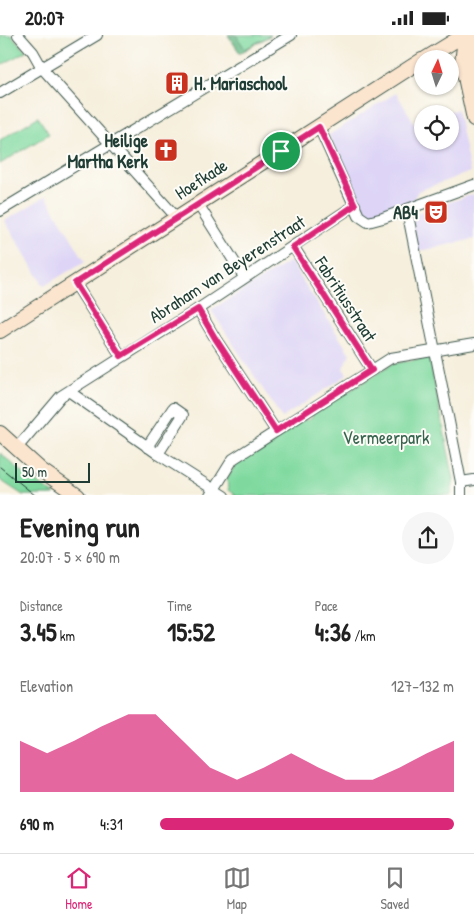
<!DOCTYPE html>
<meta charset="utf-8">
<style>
:root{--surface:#fff;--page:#f6f6f6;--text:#222;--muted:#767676;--line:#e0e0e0;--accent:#db2777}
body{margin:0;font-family:"Patrick Hand",sans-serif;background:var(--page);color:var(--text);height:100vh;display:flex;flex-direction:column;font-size:19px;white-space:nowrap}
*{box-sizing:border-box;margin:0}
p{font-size:16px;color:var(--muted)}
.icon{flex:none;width:28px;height:28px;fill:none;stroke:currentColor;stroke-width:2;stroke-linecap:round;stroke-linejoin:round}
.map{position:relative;height:460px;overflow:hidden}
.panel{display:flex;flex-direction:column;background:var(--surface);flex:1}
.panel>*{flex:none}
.needle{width:32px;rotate:4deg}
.controls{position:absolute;left:414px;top:15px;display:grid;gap:10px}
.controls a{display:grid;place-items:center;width:45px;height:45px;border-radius:50%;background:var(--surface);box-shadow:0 1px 4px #0004;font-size:25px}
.scale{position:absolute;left:15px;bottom:12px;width:75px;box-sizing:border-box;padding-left:5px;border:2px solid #1f3d34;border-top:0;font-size:14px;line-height:18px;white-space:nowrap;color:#1f3d34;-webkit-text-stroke:4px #fdfcf7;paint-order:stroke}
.pin{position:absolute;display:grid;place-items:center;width:42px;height:42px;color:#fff;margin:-21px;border:2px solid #fff;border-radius:50%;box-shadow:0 1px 5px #0007}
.round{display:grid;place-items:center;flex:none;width:52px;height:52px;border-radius:26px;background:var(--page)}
.head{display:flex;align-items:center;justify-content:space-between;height:85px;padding:0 20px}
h1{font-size:28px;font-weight:700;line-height:38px}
.figures{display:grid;grid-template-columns:repeat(3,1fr);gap:8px;height:85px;padding:5px 20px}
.figures div{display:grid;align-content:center}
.figures b{font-size:25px;font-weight:700}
.figures small{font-size:14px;font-weight:400}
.figures p{font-size:14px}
.chart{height:140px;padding:10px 20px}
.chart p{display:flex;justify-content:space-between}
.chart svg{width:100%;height:90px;margin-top:5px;fill:var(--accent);opacity:.7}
ul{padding:0 20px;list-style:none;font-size:16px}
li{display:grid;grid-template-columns:80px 60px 1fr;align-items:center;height:38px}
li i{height:12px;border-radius:6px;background:var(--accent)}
.status{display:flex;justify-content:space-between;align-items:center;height:35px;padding:0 25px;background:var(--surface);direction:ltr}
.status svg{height:14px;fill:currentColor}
.tab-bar{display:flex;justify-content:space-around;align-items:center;height:70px;border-top:1px solid var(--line);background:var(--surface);font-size:14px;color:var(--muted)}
.tab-bar a{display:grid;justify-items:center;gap:2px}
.tab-bar .active{color:var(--accent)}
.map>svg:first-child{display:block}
</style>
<div class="status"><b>20:07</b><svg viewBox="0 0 49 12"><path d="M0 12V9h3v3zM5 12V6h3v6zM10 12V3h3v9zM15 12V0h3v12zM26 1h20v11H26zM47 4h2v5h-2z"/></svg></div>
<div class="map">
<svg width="474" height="461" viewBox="0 0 474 461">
<rect width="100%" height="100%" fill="#fdfcf7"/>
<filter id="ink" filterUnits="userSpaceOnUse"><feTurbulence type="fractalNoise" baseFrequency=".02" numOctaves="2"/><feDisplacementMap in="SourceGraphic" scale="10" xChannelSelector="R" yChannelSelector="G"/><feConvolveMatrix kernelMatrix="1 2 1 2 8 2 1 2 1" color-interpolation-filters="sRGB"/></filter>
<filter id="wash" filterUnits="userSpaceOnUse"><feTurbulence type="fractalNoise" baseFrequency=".0096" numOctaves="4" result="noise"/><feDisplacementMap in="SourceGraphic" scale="20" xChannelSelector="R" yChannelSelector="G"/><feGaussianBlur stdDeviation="1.12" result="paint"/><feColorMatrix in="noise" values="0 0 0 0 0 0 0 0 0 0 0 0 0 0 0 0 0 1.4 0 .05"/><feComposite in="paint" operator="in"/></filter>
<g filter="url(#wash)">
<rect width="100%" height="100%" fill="#f6efdd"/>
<!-- built -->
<g fill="#ded5f6">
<polygon points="396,58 415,89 422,87 422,106 450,106 450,79 444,79 457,74 470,137 418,156 407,175 368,187 355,170 329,100"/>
<polygon points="474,159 474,204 415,217 412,180"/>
<polygon points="46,161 85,226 44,251 5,186"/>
<polygon points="290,226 350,319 343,333 347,340 282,383 211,275"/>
</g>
<!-- green -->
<g fill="#7fd99f" stroke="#4f8b6a">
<polygon points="0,0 11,0 26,16 0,31"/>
<polygon points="228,0 271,0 240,18"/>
<polygon points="38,82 49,99 0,129 0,105"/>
<polygon points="429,322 454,445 451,460 236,461 228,455 227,443 237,428 305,384 307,386 313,382 312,380 392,329"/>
<polygon points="0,418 22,437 55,460 23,460 0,445"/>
</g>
<!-- forest -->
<polygon fill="#67b986" stroke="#437b5d" points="228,0 236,0 245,14 271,0 240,18"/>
</g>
<g filter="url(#ink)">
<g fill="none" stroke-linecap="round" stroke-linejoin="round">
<!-- street casing -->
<g stroke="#3f584d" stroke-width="12">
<g id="street">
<polyline points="18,0 33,17 42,33 177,183"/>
<polyline points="0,58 97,0"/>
<polyline points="319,92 359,181 368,187 383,183 474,150"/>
<polyline points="198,169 244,242"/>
<polyline points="407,175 461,447 461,461"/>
<polyline points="0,176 291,0"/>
<polyline points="293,211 372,335"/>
<polyline points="75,248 121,321"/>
<polyline points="198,274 215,303 276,396"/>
<polyline points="70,357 158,419 224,461"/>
<polyline points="147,412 173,373 183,380 158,419"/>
<polyline points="16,414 61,361 198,274 355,170"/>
<polyline points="461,447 474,445"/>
<polyline points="210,461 233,424 391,323 474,309"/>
</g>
</g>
<!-- secondary casing -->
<g stroke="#3f584d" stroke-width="16">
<g id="secondary">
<polyline points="469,0 464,11 462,28 474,84"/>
<polyline points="425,24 464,0"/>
<polyline points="470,48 473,17 472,0"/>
<polyline points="0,296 422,25"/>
<polyline points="0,398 41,435 78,461"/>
</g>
</g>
<!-- street -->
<use href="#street" stroke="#fff" stroke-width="10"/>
<!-- secondary -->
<use href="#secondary" stroke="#fce5cf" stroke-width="14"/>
<!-- tram -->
<polyline stroke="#1f3d34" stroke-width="1" points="0,432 36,461"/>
</g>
</g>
<g fill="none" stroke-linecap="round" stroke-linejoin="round" filter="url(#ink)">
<!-- route casing -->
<g stroke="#fff" stroke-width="10">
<polygon id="route" points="319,92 355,170 293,212 372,335 276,396 215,303 198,274 121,321 75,248"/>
</g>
<!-- route -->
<use href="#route" stroke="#db2777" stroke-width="6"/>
</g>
<!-- icons -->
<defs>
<g id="building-square" transform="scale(1.25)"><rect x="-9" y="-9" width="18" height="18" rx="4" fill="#c8321e" stroke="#fdfcf7"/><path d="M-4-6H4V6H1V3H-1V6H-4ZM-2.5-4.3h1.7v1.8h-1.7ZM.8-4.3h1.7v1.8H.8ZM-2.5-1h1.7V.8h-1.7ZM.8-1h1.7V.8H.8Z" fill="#fff"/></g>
<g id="church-square" transform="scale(1.25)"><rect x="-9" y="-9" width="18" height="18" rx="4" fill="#c8321e" stroke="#fdfcf7"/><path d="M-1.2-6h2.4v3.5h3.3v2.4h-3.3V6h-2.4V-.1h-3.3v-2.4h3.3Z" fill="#fff"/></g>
<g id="theatre-square" transform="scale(1.25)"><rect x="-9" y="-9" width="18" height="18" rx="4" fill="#c8321e" stroke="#fdfcf7"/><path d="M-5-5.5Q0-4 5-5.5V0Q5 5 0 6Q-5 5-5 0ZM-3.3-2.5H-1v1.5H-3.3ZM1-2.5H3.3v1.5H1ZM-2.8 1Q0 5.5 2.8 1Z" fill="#fff"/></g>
</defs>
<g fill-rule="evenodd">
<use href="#building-square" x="177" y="48"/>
<use href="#church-square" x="166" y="115"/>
<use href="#theatre-square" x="436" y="177"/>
</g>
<g text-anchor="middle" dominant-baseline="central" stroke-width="4" stroke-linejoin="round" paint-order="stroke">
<!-- poi labels -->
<g font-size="18" font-weight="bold" fill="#1f3d34" stroke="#fdfcf7" text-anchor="end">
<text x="194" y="48" text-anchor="start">H. Mariaschool</text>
<text x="148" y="105">Heilige<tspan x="148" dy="21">Martha Kerk</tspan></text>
<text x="418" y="177">AB4</text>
</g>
<!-- street labels -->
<g font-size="18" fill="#1f3d34" stroke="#fdfcf7">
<text transform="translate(201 144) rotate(-33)">Hoefkade</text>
<text transform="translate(227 234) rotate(-33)">Abraham van Beyerenstraat</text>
<text transform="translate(346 264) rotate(57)">Fabritiusstraat</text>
</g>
<!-- park labels -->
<g font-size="18" fill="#37644f" stroke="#fdfcf7">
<text x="386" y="402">Vermeerpark</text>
</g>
</g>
</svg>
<div class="controls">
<a><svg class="needle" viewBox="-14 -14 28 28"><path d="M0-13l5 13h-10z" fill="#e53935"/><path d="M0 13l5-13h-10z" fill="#767676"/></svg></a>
<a><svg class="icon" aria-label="locate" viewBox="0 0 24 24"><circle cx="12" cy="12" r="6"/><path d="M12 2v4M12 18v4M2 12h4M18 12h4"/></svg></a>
</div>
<div class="scale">50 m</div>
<div class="pin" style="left:281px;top:116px;background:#1e9e55"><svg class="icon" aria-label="arrive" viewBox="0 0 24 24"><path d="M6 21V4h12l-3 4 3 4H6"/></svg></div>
</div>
<section class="panel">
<div class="head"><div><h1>Evening run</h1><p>20:07 · 5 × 690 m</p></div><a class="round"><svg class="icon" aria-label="share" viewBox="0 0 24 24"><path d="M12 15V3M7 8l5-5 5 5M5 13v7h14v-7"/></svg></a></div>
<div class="figures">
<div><p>Distance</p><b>3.45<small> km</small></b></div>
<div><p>Time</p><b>15:52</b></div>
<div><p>Pace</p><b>4:36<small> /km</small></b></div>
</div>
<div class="chart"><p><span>Elevation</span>127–132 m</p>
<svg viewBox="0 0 160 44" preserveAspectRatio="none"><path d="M0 44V19L10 25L20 19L30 12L40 6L50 6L60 19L70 32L80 38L90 32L100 25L110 32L120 38L130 38L140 32L150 25L160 19V44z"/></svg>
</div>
<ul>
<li><b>690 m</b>4:31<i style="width:100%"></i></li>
</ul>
</section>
<nav class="tab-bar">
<a class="active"><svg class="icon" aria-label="home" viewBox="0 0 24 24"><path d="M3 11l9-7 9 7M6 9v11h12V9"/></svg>Home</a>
<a><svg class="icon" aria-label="map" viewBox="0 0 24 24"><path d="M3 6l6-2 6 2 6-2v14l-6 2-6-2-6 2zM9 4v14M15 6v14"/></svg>Map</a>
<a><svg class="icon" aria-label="saved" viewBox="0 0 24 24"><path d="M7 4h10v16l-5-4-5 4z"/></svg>Saved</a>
</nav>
